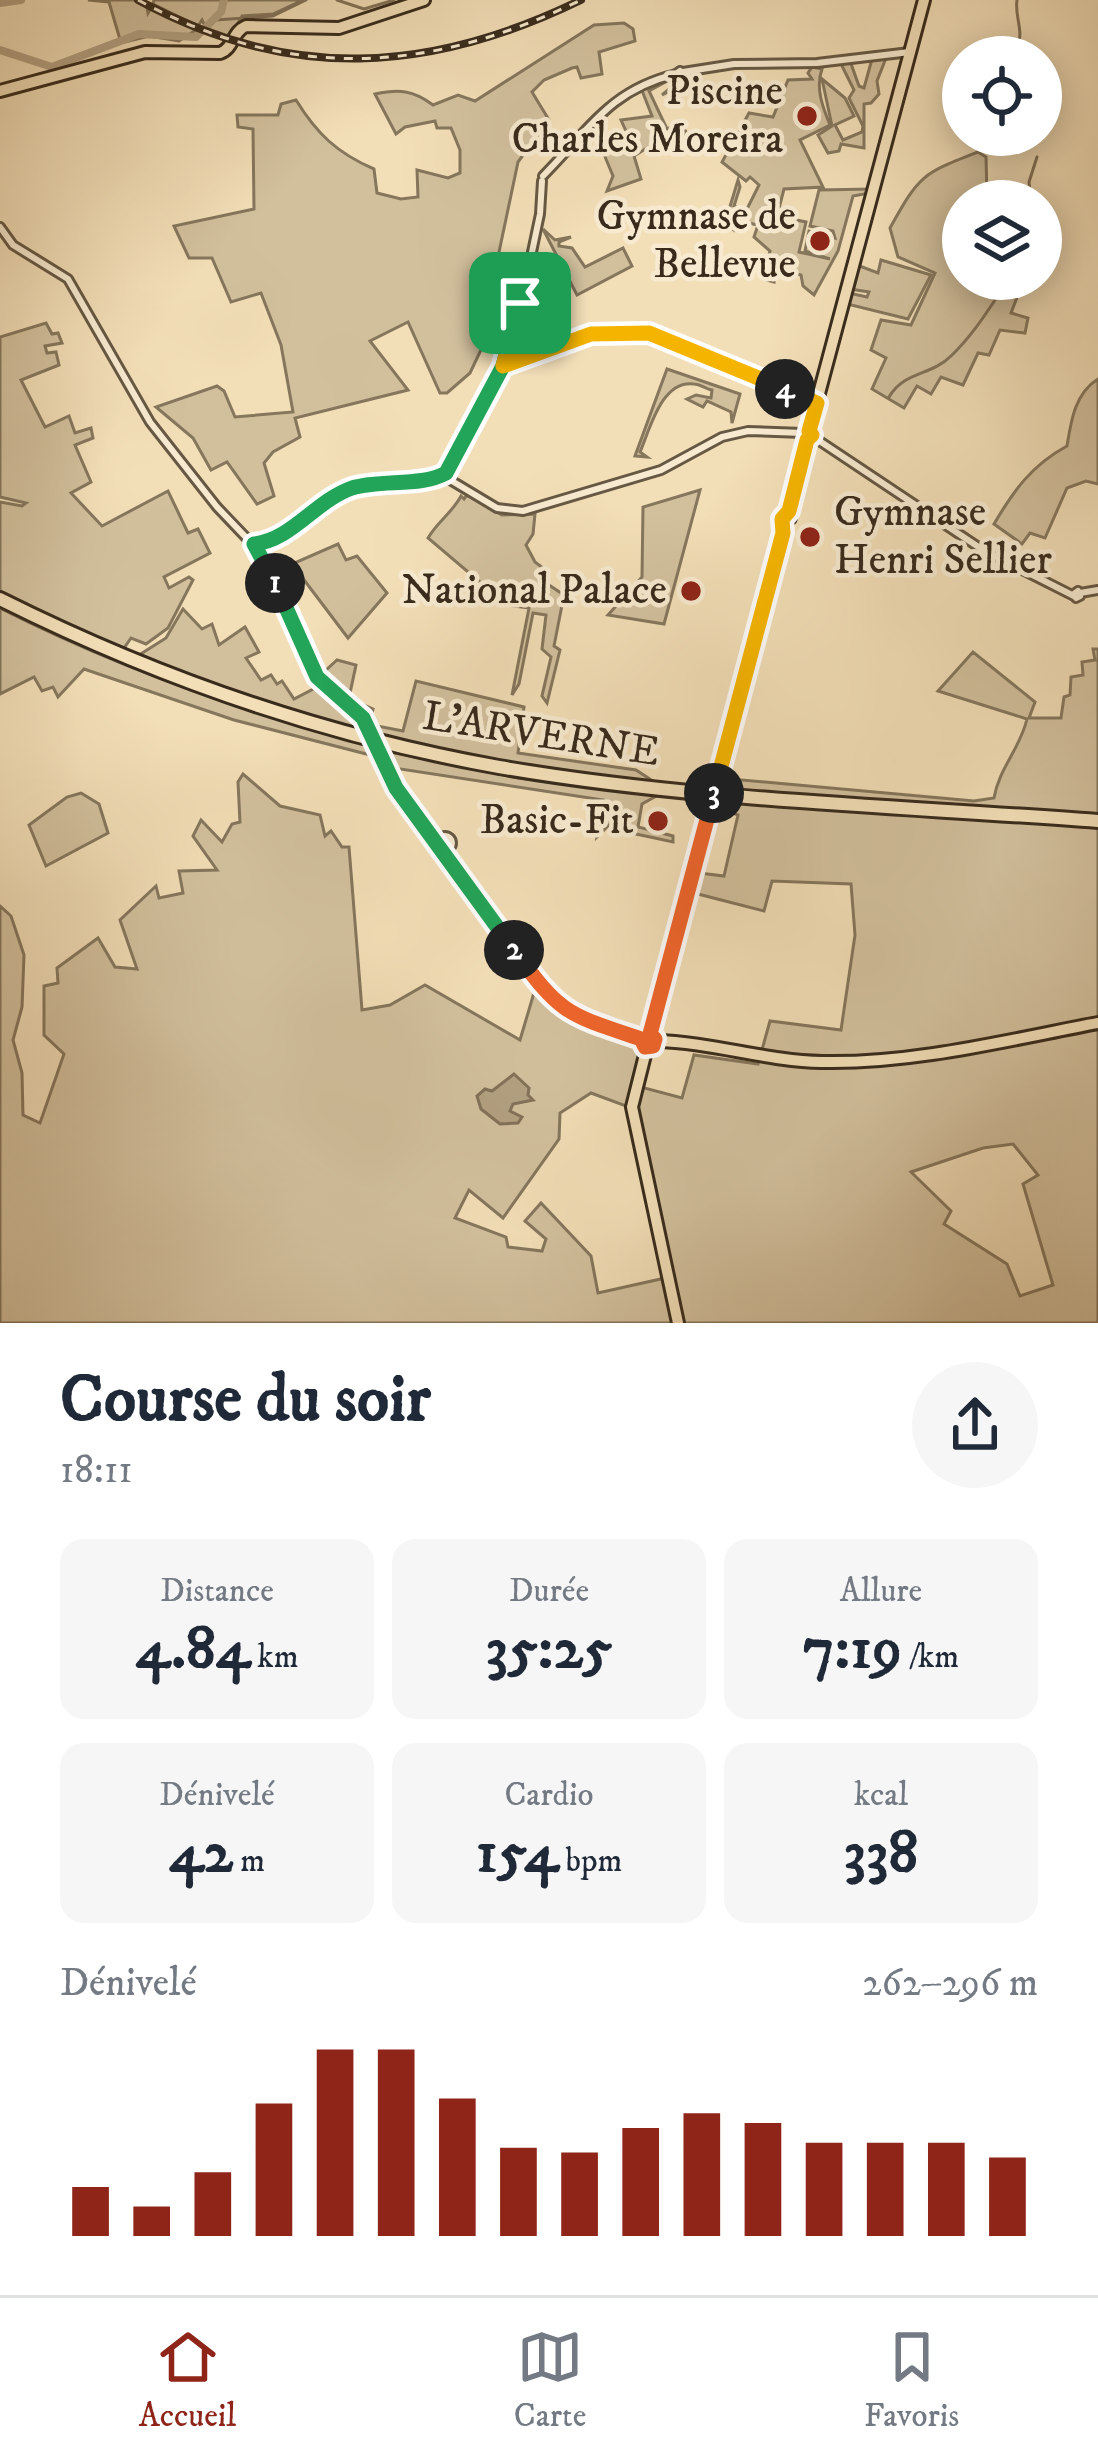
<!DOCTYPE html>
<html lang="fr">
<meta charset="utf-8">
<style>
:root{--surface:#fff;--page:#f6f6f7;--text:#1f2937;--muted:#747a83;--line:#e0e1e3;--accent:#8f2418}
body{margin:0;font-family:"IM FELL DW Pica",serif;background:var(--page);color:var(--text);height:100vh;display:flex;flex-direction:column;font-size:45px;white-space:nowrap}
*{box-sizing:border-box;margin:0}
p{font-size:39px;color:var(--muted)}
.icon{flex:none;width:66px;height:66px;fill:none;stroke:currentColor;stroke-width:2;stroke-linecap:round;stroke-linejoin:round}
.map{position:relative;height:1323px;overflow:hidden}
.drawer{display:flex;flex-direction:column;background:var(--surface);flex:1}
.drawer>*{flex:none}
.controls{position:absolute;left:942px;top:36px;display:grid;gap:24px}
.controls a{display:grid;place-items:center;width:120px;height:120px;border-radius:50%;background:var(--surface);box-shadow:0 6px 30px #0003;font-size:60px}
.pin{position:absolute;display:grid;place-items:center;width:102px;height:102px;color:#fff;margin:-51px;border-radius:24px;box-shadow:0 6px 18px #0006}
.km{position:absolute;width:60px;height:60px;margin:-30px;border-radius:50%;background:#222;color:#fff;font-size:33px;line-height:60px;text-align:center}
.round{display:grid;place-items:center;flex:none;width:126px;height:126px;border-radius:63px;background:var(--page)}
.overview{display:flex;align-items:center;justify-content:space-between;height:204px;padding:0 60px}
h1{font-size:66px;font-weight:800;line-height:90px}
.figures{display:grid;grid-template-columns:repeat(3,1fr);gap:18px;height:204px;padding:12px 60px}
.figures div{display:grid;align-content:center;border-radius:24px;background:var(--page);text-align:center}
.figures b{font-size:60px;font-weight:800}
.figures small{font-size:33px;font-weight:400}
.figures p{font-size:33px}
.chart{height:336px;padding:24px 60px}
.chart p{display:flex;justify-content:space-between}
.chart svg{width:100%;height:216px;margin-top:12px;stroke:var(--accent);stroke-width:6}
.tabs{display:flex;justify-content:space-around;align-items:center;height:168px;border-top:3px solid var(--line);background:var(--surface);font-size:33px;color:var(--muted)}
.tabs a{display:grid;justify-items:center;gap:6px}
.tabs .active{color:var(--accent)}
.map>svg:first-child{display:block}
</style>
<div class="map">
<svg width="1098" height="1323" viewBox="0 0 1098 1323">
<rect width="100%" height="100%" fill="#f2deb7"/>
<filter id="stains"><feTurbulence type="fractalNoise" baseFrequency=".00167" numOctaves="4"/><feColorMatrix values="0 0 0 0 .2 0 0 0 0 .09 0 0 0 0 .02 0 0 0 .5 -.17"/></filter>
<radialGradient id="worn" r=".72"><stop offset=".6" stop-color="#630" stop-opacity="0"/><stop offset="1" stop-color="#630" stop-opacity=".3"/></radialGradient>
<!-- green -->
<g fill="#d2c09d" stroke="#85765c" stroke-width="3" fill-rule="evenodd">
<polygon points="88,0 136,0 147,7 148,13 151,8 196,30 179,41 149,36 121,43 109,2"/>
<polygon points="154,0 303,0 273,14 242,16 230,38 207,30 202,20 198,26 153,4"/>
<path d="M624,23L633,29L635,41L599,52L602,74L581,78L577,67L572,68L544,80L532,92L549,120L518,162L491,290L497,316L470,373L447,393H440L408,322L370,341L408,390L295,418L300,437L273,452L264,463L274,496L257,504L227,462L211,470L193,438L156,407L217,386L224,391L235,417L293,412L281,345L261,293L231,302L212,258H189L174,226L254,209L253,129L238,127L237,115H278L281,104L296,100C317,134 337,153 374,169L377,193L401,199L418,197L417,170L448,178L460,173V150L451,128H437L435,121L405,127L396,134L375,94C399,89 413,90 433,105L458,95L475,101L594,25Z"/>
<polygon points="886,58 877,81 879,94 871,103 864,104 864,148 841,144 839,151 828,153 818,135 832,126 822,79 845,98 854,116 835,125 843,140 862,132 863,126 849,98 854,90 841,64 850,61 859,86 864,88 872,59"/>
<path d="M812,67L822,69C815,88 823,108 830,125L800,140L823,187L784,189L777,216L806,222L799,252L830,259L805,251L809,231L835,238L833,231L810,226L819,190L871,189L870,193L853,196L838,251L814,295L803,286L801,275L784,271L774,275V282L763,279L770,251L754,237L758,225L748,223L746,227L737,222L734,230L725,223L738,180L740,187L734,206L746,211L759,185L750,177L746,181L722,162L749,113L773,117L788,80L812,79L808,73Z"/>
<polygon points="674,76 678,87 662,95 674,85 671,79 649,91 667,129 681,122 687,134 661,148 655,143 634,156 641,179 607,191 613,176 601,147 614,148 630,140 621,120 652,116 641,88"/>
<path d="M978,152L986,157L987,196L1007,201H963V279H1037L1034,289L1021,287L1011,313L1028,318L1025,333L1000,330L989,355L978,353L963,385L941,377L931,394L917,386L904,408L872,389L886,358L871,350L881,320L911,325L935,273L898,257L890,228C920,174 922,174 978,152Z"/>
<polygon points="543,229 555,240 571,237 559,242 559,246 572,248 585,267 623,248 632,266 577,295"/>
<polygon points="881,260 931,275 908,319 847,304 849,293 867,297 869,292 850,289 857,265 878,273"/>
<polygon points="46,323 52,334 58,333 62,343 45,346 47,353 56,352 59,365 21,380 45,427 69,416 75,433 91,428 93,438 75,445 91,482 71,493 102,526 168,491 188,533 198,529 210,553 164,577 169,588 189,577 193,580 168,628 146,644 131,638 122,651 0,593 0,502 22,506 26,503 0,497 0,337"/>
<path d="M667,369L740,394L732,423L731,412L707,401L703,407L687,399L696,395L711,398L712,390C706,389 700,384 694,384C662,379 650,429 640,452L647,457L635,456Z"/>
<path d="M1098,379V484L1086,481L1067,488L1045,538L1030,533L1022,544L994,524C1014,490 1032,465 1067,446C1071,421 1075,393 1098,379Z"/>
<polygon points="700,490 664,624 608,615 642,577 643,507"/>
<path d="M467,495L502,515L535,514L533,534L526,545L535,562L543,568L540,579L564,595L554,646L560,650L547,703L542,696L551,657L542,649L546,615L533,613L519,684L512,695L529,608L507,605L428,538C438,521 452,513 461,496L464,499Z"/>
<polygon points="338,544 346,560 357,556 387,593 348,638 292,564"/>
<path d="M0,608C120,669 244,712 374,747L378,757L234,720L84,669L58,697L53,687L42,691L34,677L0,694Z"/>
<polygon points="183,609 202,629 212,624 219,645 245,627 259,652 246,658 261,680 271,675 277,684 282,681 294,699 321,685 360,717 369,736 282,710 136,657 166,638"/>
<path d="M1093,649H1098V1323H0V906L11,916L24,955L22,1007L13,1040L22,1073L23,1115L40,1123L64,1054L44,1035V986L58,983L57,968L98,938L115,967L137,969L120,920L156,886L159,898L183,893L179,871L217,870L193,836L201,820L222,842L232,824L240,822L238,782L243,774L280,806L320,815L325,836L331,831L342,847H349L362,1010L390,1005L425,985L520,1040L536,986L548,1002L637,1042L641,1053L633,1085L682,1098L694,1055L758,1064L770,1021L841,1030L855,935L851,884L772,881L764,911L698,894L699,873L724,876L738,815L713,805L716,800L785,805L823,798L718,789L720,778L974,801L994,798C999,768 1020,749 1027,719L938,691L973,652L1035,702L1029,718H1061L1064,697L1070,695L1071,677L1083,675L1082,662L1095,660ZM591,1093L629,1107L665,1278L598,1293L591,1256L541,1203L525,1221L546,1239L542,1251L508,1247L506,1237L455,1218L469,1190L503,1218L559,1139L560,1113ZM1013,1144L1038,1175L1023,1184L1053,1285L1020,1296L1007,1264L944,1224L951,1211L911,1172L983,1148Z"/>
<polygon points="337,660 356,665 349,698 373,709 371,717 377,726 403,731 416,681 524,707 518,753 636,770 659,785 471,758 375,737 360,710 326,683 325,671"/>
<polygon points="380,750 519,778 660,794 642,804 638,827 673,836 673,842 636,834 610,824 597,837 603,800 387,767"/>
<polygon points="81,793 99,804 108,833 46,866 29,825 67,797"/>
</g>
<!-- water -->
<polygon fill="#b3a182" stroke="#827259" stroke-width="3" points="514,1074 529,1088 528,1095 533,1100 513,1104 510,1111 522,1117 518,1123 500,1124 481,1109 477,1096 485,1089 492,1091"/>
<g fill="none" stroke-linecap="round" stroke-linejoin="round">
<!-- stream -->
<g stroke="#827259" stroke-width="3">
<polyline points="337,0 364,9 394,0"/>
<path d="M1017,0C1014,19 1027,34 1014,52L1018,57"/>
<polyline points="215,20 273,16 306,0"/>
<polyline points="1031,201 1029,182 1037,157"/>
<path d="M889,397C904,371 931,376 951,356C975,333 990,307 1009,279"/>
</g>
<!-- river -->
<g stroke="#b3a182" stroke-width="8">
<polyline points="0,3 21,0"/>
<polyline points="0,50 52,67 139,34 196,37 221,12 224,0"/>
</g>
<!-- tertiary casing -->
<g stroke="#665843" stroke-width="12">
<g id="tertiary">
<polygon points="680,71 683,75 679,78 676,74"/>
<polyline points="683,72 734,64 817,63 910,52"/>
<path d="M543,176C588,131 609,90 676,74"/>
<polyline points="0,227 13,245 68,279 150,422 217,507 257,549 317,677 354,708 370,731"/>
<polyline points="520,309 540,214 542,181"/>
<polygon points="525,309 526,315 520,317 519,310"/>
<polyline points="503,366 518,314"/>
<polyline points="812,436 983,550 1074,596"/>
<polyline points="446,473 503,366 591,334 649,333 817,403"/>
<polyline points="447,478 497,508 523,511 661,470 722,437 748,431 803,433"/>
<path d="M253,544C289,540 313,507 345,491C373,478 412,482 442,477"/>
<polygon points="1078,591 1080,596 1076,598 1074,594"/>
<polyline points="1080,593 1098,590"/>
<polyline points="380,756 402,797 437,842"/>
<circle cx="445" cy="843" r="7"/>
<polyline points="444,850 552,1001 573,1016 641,1038"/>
</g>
</g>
<!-- primary casing -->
<g stroke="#382b1c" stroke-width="16">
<g id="primary">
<path d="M0,91L145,52L220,53C234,48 232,32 246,26L339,28L424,0"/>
<polyline points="809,431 924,0"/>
<polyline points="790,518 807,440"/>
<polyline points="715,789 782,524"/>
<circle cx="648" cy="1040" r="7"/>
<polyline points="650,1033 712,801"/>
<path d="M655,1041C712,1042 766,1061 822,1062C913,1064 1008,1040 1098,1023"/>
<polyline points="647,1047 632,1107 678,1323"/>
</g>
</g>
<!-- motorway casing -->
<g stroke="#382b1c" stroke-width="18">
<path id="motorway" d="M0,599C158,678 325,736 499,767C696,801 899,806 1098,821"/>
</g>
<!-- tertiary -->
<use href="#tertiary" stroke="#f7ead0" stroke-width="6"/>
<!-- primary -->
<use href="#primary" stroke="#f2deb7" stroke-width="10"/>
<!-- motorway -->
<use href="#motorway" stroke="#f2deb7" stroke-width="12"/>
<!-- rail casing -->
<g stroke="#382b1c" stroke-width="8">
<path id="rail" d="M138,0C289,82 429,74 581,0"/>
</g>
<!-- rail -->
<use href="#rail" stroke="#f7ead0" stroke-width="3" stroke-dasharray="9" stroke-linecap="butt"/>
<!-- tertiary-bridge casing -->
<g stroke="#665843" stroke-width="12" stroke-linecap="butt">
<polyline id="tertiary-bridge" points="370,731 380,755"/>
</g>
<!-- primary-bridge casing -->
<g stroke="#382b1c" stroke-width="16" stroke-linecap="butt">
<polyline id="primary-bridge" points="712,801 715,789"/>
</g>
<!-- tertiary-bridge -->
<use href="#tertiary-bridge" stroke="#f7ead0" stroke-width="6"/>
<!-- primary-bridge -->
<use href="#primary-bridge" stroke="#f2deb7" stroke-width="10"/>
</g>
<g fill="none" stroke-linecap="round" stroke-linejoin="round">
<!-- split-1 casing -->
<g stroke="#fff" stroke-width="24">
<path id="split-1" d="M275,583L254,544C292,540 315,501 352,488C382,479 421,487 446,473L503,366L520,303"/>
</g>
<!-- split-2 casing -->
<g stroke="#fff" stroke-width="24">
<polyline id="split-2" points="275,583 317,677 363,718 396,788 514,950"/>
</g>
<!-- split-3 casing -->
<g stroke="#fff" stroke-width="24">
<path id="split-3" d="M514,950C561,1015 567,1014 641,1039L645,1047L653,1046L655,1039L650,1034L714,793"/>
</g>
<!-- split-4 casing -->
<g stroke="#fff" stroke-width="24">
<polyline id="split-4" points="714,793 783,533 782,519 789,511 807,440 812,435 809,431 817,403 785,389"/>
</g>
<!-- split-5 casing -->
<g stroke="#fff" stroke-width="24">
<polyline id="split-5" points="520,303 526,316 515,322 503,366 591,334 649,333 785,389"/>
</g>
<!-- split-1 -->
<use href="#split-1" stroke="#22a559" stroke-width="15"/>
<!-- split-2 -->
<use href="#split-2" stroke="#22a559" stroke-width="15"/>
<!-- split-3 -->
<use href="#split-3" stroke="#f0652b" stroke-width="15"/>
<!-- split-4 -->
<use href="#split-4" stroke="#f5b400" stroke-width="15"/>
<!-- split-5 -->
<use href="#split-5" stroke="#f5b400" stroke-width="15"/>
</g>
<!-- markers -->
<g fill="#8f2418" stroke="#f7ead0" stroke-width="4.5">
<circle cx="807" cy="116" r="12"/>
<circle cx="820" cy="241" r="12"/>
<circle cx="810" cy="537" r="12"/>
<circle cx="691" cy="591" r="12"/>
<circle cx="658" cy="821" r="12"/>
</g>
<g text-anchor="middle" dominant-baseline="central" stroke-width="9" stroke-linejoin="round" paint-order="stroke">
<!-- poi labels -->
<g font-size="42" fill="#382b1c" stroke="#f7ead0" text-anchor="end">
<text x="783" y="92">Piscine<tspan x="783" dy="48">Charles Moreira</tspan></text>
<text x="796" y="217">Gymnase de<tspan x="796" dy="48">Bellevue</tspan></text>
<text x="834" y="513" text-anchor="start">Gymnase<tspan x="834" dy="48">Henri Sellier</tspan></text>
<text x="667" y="591">National Palace</text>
<text x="634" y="821">Basic-Fit</text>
</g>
<!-- street labels -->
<g font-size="42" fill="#382b1c" stroke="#f7ead0">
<text transform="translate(541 735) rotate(9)">L'ARVERNE</text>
</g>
</g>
<rect width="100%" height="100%" filter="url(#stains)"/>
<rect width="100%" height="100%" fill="url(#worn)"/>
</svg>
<div class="controls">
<a><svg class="icon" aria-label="locate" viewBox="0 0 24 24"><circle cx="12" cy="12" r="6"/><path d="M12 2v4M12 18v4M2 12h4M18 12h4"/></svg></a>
<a><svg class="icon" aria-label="layers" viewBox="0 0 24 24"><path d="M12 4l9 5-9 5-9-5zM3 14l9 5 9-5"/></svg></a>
</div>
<div class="pin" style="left:520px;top:303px;background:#1e9e55"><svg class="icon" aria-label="arrive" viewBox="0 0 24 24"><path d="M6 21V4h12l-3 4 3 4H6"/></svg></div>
<b class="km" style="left:275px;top:583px">1</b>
<b class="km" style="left:514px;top:950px">2</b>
<b class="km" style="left:714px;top:793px">3</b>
<b class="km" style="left:785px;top:389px">4</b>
</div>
<section class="drawer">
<div class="overview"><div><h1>Course du soir</h1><p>18:11</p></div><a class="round"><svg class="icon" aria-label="share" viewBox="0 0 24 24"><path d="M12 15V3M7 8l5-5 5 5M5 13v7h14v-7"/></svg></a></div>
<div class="figures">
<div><p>Distance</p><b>4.84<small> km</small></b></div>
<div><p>Durée</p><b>35:25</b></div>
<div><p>Allure</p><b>7:19<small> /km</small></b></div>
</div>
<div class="figures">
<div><p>Dénivelé</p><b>42<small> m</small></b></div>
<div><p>Cardio</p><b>154<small> bpm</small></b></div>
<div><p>kcal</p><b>338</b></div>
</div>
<div class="chart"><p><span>Dénivelé</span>262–296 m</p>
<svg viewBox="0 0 160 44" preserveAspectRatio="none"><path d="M5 44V34M15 44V38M25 44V31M35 44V17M45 44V6M55 44V6M65 44V16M75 44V26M85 44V27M95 44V22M105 44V19M115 44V21M125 44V25M135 44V25M145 44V25M155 44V28"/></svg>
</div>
</section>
<nav class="tabs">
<a class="active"><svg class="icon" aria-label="home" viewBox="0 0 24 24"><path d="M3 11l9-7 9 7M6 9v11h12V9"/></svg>Accueil</a>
<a><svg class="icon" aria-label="map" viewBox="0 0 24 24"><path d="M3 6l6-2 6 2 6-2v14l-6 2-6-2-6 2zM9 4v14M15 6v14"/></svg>Carte</a>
<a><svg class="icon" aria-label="saved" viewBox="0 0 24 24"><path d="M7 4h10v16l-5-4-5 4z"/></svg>Favoris</a>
</nav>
